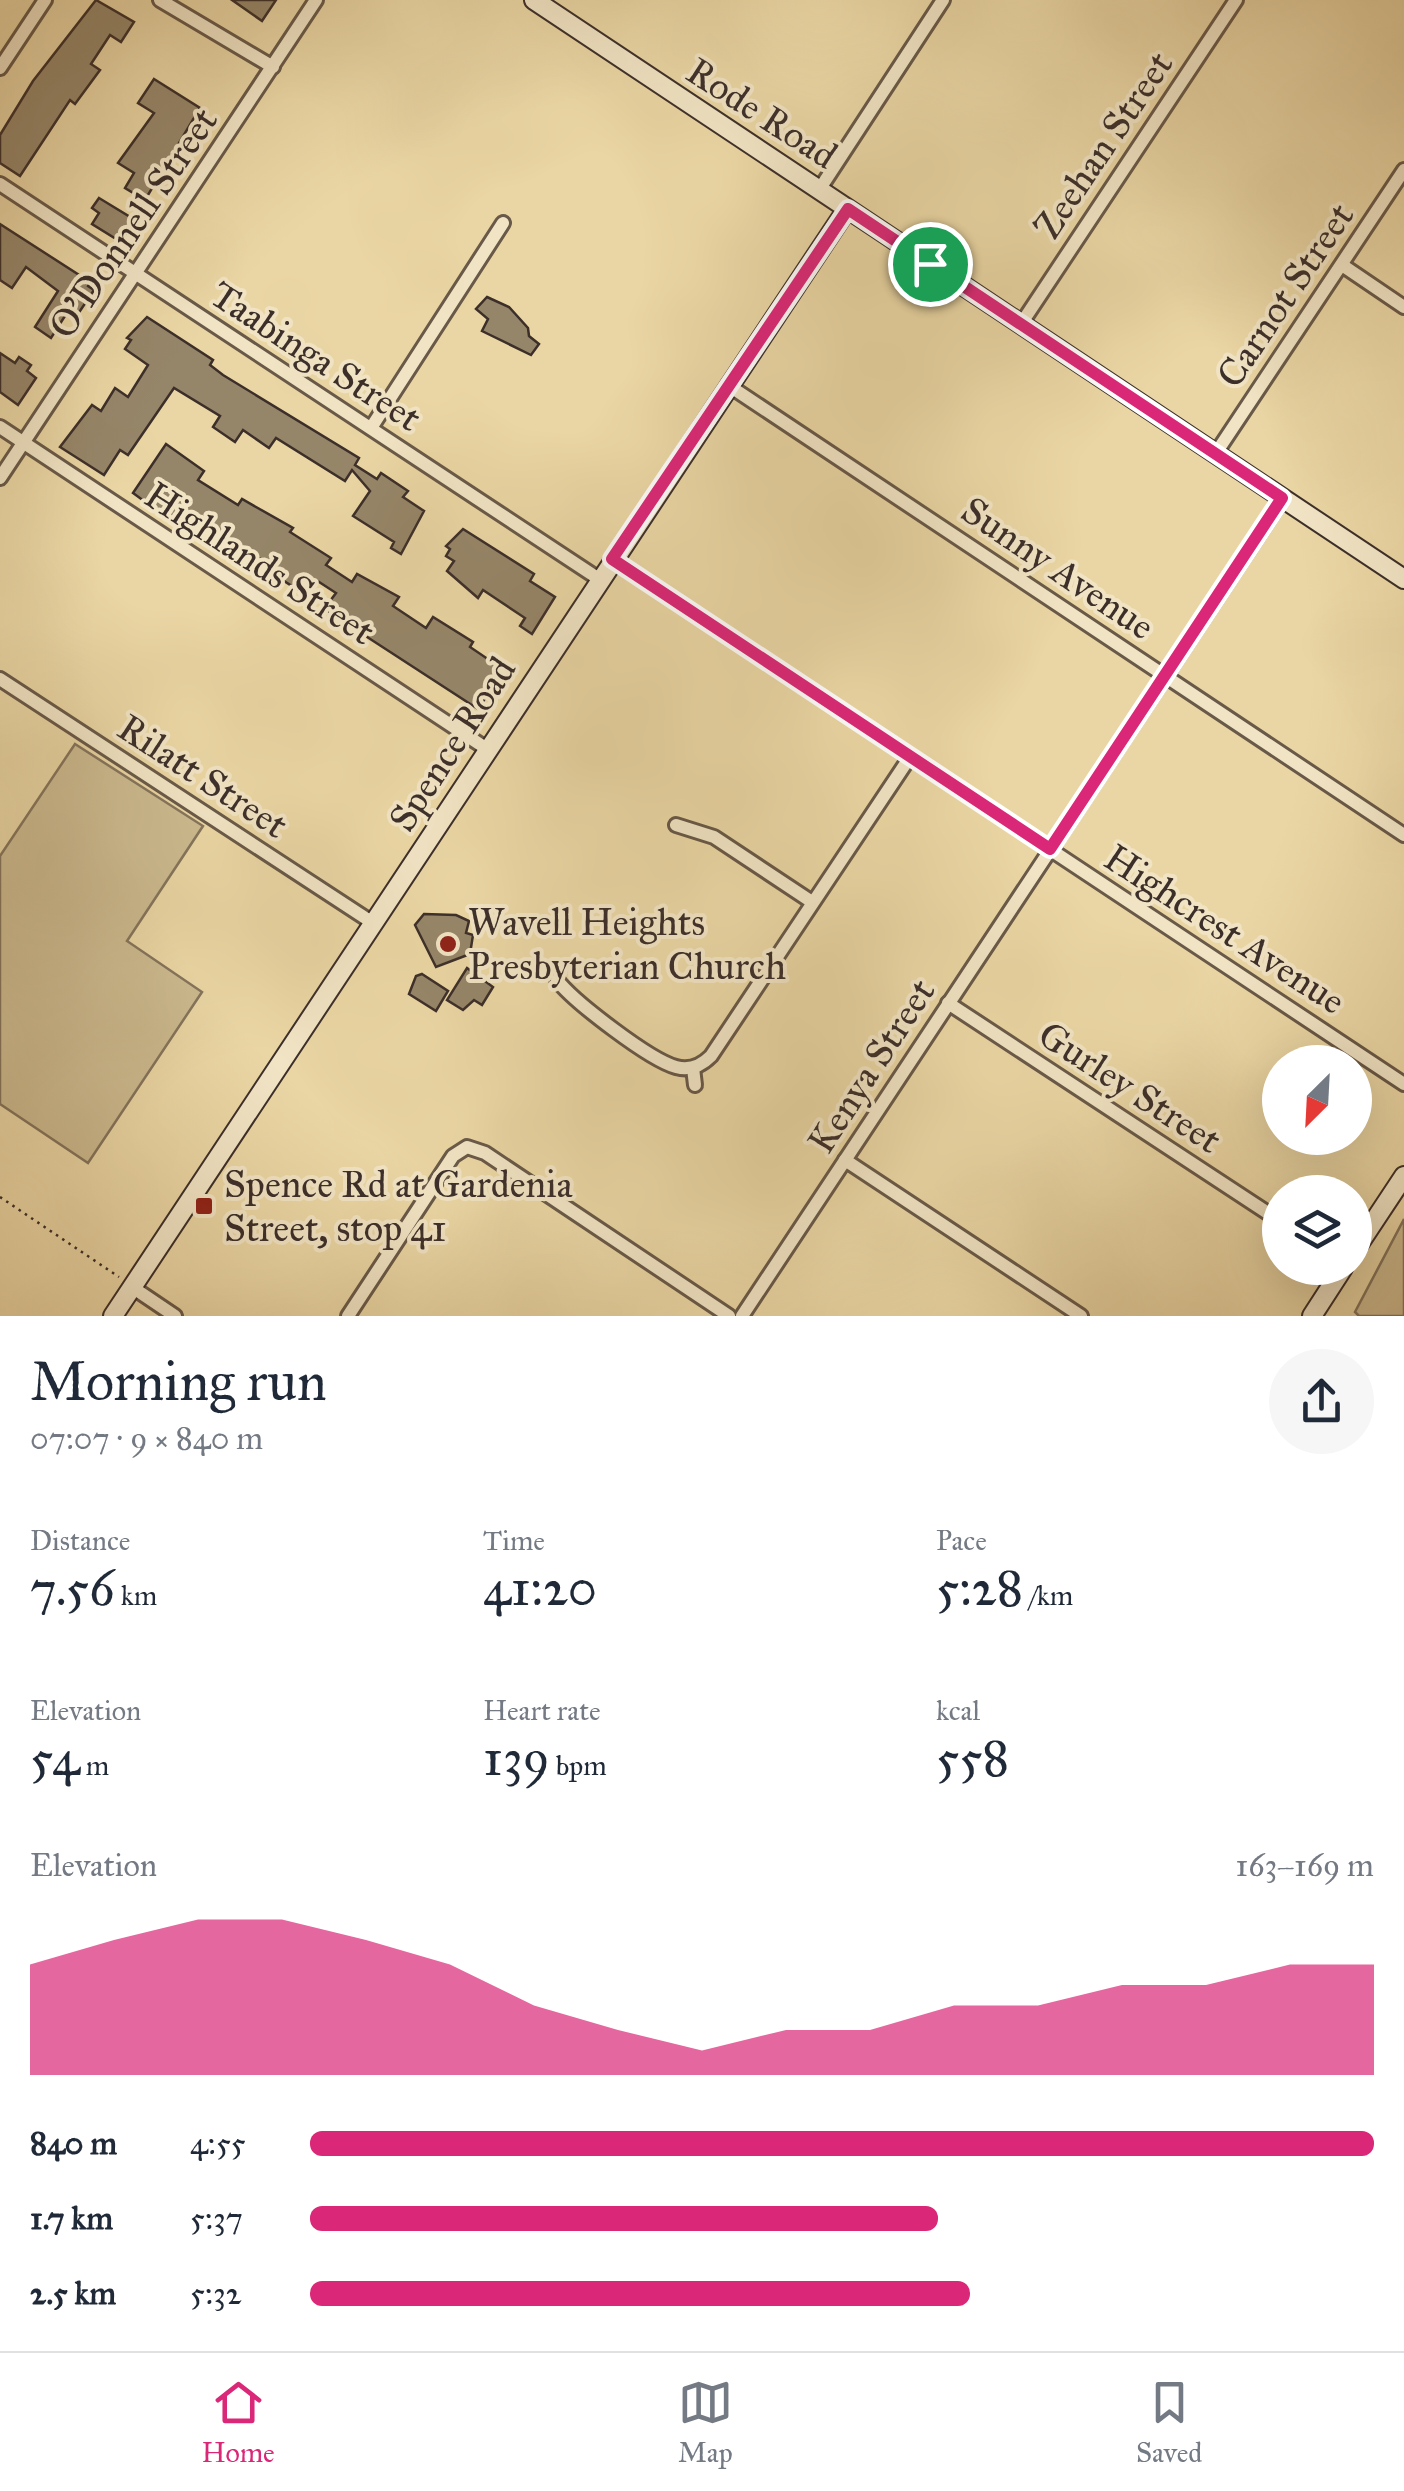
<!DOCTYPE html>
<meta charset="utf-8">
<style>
:root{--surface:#fff;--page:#f6f6f7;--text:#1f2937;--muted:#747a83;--line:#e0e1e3;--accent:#db2777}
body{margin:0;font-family:"IM FELL Great Primer",serif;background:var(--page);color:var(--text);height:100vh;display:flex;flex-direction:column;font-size:38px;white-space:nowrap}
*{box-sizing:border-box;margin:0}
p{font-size:32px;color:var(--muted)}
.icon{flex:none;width:55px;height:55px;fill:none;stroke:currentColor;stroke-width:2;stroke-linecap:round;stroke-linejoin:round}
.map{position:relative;height:1316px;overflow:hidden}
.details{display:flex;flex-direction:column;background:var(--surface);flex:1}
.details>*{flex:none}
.needle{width:65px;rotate:204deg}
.tools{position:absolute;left:1262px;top:1045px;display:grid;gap:20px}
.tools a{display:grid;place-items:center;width:110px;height:110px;border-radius:50%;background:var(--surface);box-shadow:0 10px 40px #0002;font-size:50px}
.pin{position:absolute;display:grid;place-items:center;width:85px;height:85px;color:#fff;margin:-42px;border:5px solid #fff;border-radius:50%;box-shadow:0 2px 10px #0007}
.round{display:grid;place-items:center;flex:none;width:105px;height:105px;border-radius:52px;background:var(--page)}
.head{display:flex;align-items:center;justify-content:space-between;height:170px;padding:0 30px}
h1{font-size:55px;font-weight:600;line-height:75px}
.metrics{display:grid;grid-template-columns:repeat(3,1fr);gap:15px;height:170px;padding:10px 30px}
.metrics div{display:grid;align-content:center}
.metrics b{font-size:50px;font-weight:600}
.metrics small{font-size:28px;font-weight:400}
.metrics p{font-size:28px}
.chart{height:280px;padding:20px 30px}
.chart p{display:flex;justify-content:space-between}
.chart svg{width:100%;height:180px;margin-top:10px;fill:var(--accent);opacity:.7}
ul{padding:0 30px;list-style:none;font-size:32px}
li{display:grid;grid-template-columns:160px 120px 1fr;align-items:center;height:75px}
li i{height:25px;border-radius:12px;background:var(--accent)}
.tab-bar{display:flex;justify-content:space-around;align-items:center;height:140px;border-top:2px solid var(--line);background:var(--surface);font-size:28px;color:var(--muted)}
.tab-bar a{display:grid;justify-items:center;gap:5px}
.tab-bar .active{color:var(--accent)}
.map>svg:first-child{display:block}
</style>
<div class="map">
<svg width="1404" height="1316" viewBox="0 0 1404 1316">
<rect width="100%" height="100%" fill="#ead6a4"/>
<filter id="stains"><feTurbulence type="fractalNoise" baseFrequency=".002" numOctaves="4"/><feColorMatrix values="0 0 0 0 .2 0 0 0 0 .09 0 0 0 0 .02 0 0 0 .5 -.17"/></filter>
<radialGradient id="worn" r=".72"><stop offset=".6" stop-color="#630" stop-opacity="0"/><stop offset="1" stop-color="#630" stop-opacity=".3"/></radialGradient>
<!-- green -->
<g fill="#ccba8f" stroke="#84745c" stroke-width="2.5">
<polygon points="75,744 203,826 127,941 202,992 88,1163 0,1104 0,856"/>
<polygon points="1404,1219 1404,1316 1359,1316 1355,1312"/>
</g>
<!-- building -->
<g fill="#968669" stroke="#3c2f2a" stroke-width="2.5">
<polygon points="96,0 134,22 121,42 110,35 91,64 100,70 75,104 70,100 20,176 0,163 0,135 33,81"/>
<polygon points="232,0 276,0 262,21"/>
<polygon points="154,79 200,108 145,200 125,188 134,173 118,163 154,113 138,103"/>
<polygon points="99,198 135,220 121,242 92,224 99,213 92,208"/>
<polygon points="0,224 90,282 88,286 94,290 78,314 70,308 51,338 35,327 58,291 26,267 12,288 0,280"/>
<polygon points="487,297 509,307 528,328 529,336 539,344 531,355 482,331 488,319 476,309"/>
<polygon points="147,317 213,360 210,365 223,375 359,458 355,465 377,479 381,473 408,491 403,497 424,511 401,554 391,548 394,542 353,516 370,491 352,470 345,481 276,438 269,448 243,430 235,442 213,427 220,416 174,388 128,455 120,450 104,475 60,447 92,405 101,411 115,388 128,397 148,365 125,349 131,340 127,338"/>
<polygon points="0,353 15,363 19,357 31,365 27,371 36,378 18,405 0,392"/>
<polygon points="166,444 204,471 198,480 238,505 242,499 293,528 290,532 331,558 326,565 352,582 357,574 399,597 393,606 426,628 433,617 473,642 470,647 504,670 478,709 324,609 336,593 316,580 306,595 281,579 284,574 210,527 178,509 170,520 133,493"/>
<polygon points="463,529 534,574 530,581 555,597 532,634 520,626 525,618 483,590 478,598 447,571 454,561 446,556 450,549 446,546"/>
<polygon points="424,914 456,915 469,921 466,933 473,935 470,954 436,967 415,925"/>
<polygon points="467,968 493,987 482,1005 474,1000 463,1010 447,1000"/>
<polygon points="422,974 448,991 436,1011 409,994 416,976"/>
</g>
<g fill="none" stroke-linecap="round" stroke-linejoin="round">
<!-- street casing -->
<g stroke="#685948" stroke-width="18">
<g id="street">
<polyline points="160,0 273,67"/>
<polyline points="0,68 45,0"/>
<polyline points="0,184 599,579"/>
<polyline points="819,190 943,0"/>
<polyline points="1342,265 1404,307"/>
<polyline points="1021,324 1236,0"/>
<polyline points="728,385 1404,835"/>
<polyline points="0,427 487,749"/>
<polyline points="371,428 503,223"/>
<polyline points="1216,453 1404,170"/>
<polyline points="0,478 316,0"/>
<polyline points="612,559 1404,1084"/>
<polyline points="0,679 373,923"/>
<polyline points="676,825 714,837 812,902"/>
<path d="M557,980C574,1002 650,1060 676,1067C690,1071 701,1066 711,1056L910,757"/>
<polyline points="948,1003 1280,1221"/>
<polyline points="693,1068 695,1085"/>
<polyline points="845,1160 1081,1316"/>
<polyline points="132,1287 175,1316"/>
<polyline points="348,1316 453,1156 467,1147 485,1153 729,1316"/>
<polyline points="742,1316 1283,498"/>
</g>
</g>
<!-- secondary casing -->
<g stroke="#3c2f2a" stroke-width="22">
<g id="secondary">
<polyline points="534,0 1404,579"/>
<polyline points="1355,1250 1404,1176"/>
<polyline points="113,1316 847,209"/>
<polyline points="1312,1316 1343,1268"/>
</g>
</g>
<!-- path -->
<polyline stroke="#3c2f2a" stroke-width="2.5" stroke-dasharray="2.5 5" stroke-linecap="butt" points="0,1197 119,1277"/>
<!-- street -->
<use href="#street" stroke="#f1e4c4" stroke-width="12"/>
<!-- secondary -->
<use href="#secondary" stroke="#f1e4c4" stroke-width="18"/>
</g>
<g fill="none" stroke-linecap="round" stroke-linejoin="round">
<!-- route casing -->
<g stroke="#fff" stroke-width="20">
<polygon id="route" points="848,209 1282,498 1050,849 612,559"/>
</g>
<!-- route -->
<use href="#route" stroke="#db2777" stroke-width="12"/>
</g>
<!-- markers -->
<g fill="#8f2418" stroke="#f1e4c4" stroke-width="4">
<circle cx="448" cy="944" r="10"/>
<rect x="194" y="1196" width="20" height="20" rx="5"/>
</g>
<g text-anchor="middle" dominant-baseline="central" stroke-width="8" stroke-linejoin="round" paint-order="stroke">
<!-- street labels -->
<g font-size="38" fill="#3c2f2a" stroke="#f1e4c4">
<text transform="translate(762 113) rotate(33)">Rode Road</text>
<text transform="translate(1103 145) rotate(-56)">Zeehan Street</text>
<text transform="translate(133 223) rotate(-56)">O'Donnell Street</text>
<text transform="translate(1285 295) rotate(-56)">Carnot Street</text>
<text transform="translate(316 356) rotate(33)">Taabinga Street</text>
<text transform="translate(260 563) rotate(33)">Highlands Street</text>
<text transform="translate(1058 568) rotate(34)">Sunny Avenue</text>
<text transform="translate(452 744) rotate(-57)">Spence Road</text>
<text transform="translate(203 776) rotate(33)">Rilatt Street</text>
<text transform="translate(1225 929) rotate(33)">Highcrest Avenue</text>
<text transform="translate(871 1066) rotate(-57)">Kenya Street</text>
<text transform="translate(1130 1087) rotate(33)">Gurley Street</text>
</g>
<!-- poi labels -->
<g font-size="38" fill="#3c2f2a" stroke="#f1e4c4" text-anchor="start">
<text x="468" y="922">Wavell Heights<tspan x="468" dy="44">Presbyterian Church</tspan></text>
<text x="224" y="1184">Spence Rd at Gardenia<tspan x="224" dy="44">Street, stop 41</tspan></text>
</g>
</g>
<rect width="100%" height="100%" filter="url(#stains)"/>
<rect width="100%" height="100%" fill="url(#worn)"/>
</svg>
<div class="tools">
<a><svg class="needle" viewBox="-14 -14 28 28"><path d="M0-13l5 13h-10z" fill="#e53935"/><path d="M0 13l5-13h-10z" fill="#747a83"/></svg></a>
<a><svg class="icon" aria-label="layers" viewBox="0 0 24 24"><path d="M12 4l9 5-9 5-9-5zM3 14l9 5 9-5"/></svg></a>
</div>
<div class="pin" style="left:930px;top:264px;background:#1e9e55"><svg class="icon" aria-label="arrive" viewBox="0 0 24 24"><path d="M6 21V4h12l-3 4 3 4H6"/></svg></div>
</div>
<section class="details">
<div class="head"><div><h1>Morning run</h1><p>07:07 · 9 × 840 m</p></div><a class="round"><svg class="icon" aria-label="share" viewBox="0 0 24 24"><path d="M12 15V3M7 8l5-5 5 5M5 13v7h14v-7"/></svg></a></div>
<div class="metrics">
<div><p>Distance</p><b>7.56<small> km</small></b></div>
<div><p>Time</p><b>41:20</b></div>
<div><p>Pace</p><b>5:28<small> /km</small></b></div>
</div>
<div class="metrics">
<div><p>Elevation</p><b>54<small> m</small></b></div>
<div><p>Heart rate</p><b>139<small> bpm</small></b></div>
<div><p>kcal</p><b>558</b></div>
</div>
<div class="chart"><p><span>Elevation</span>163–169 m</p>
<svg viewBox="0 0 160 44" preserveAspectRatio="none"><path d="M0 44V17L10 11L20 6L30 6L40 11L50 17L60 27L70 33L80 38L90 33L100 33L110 27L120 27L130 22L140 22L150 17L160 17V44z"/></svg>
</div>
<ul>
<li><b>840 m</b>4:55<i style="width:100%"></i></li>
<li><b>1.7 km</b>5:37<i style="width:59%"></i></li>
<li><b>2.5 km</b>5:32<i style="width:62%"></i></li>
</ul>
</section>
<nav class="tab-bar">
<a class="active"><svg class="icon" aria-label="home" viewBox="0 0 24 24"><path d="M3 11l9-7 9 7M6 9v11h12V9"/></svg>Home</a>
<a><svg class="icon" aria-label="map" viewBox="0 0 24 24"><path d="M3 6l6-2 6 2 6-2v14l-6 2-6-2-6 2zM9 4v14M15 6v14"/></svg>Map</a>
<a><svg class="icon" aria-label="saved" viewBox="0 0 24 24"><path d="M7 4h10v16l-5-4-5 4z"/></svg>Saved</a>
</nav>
